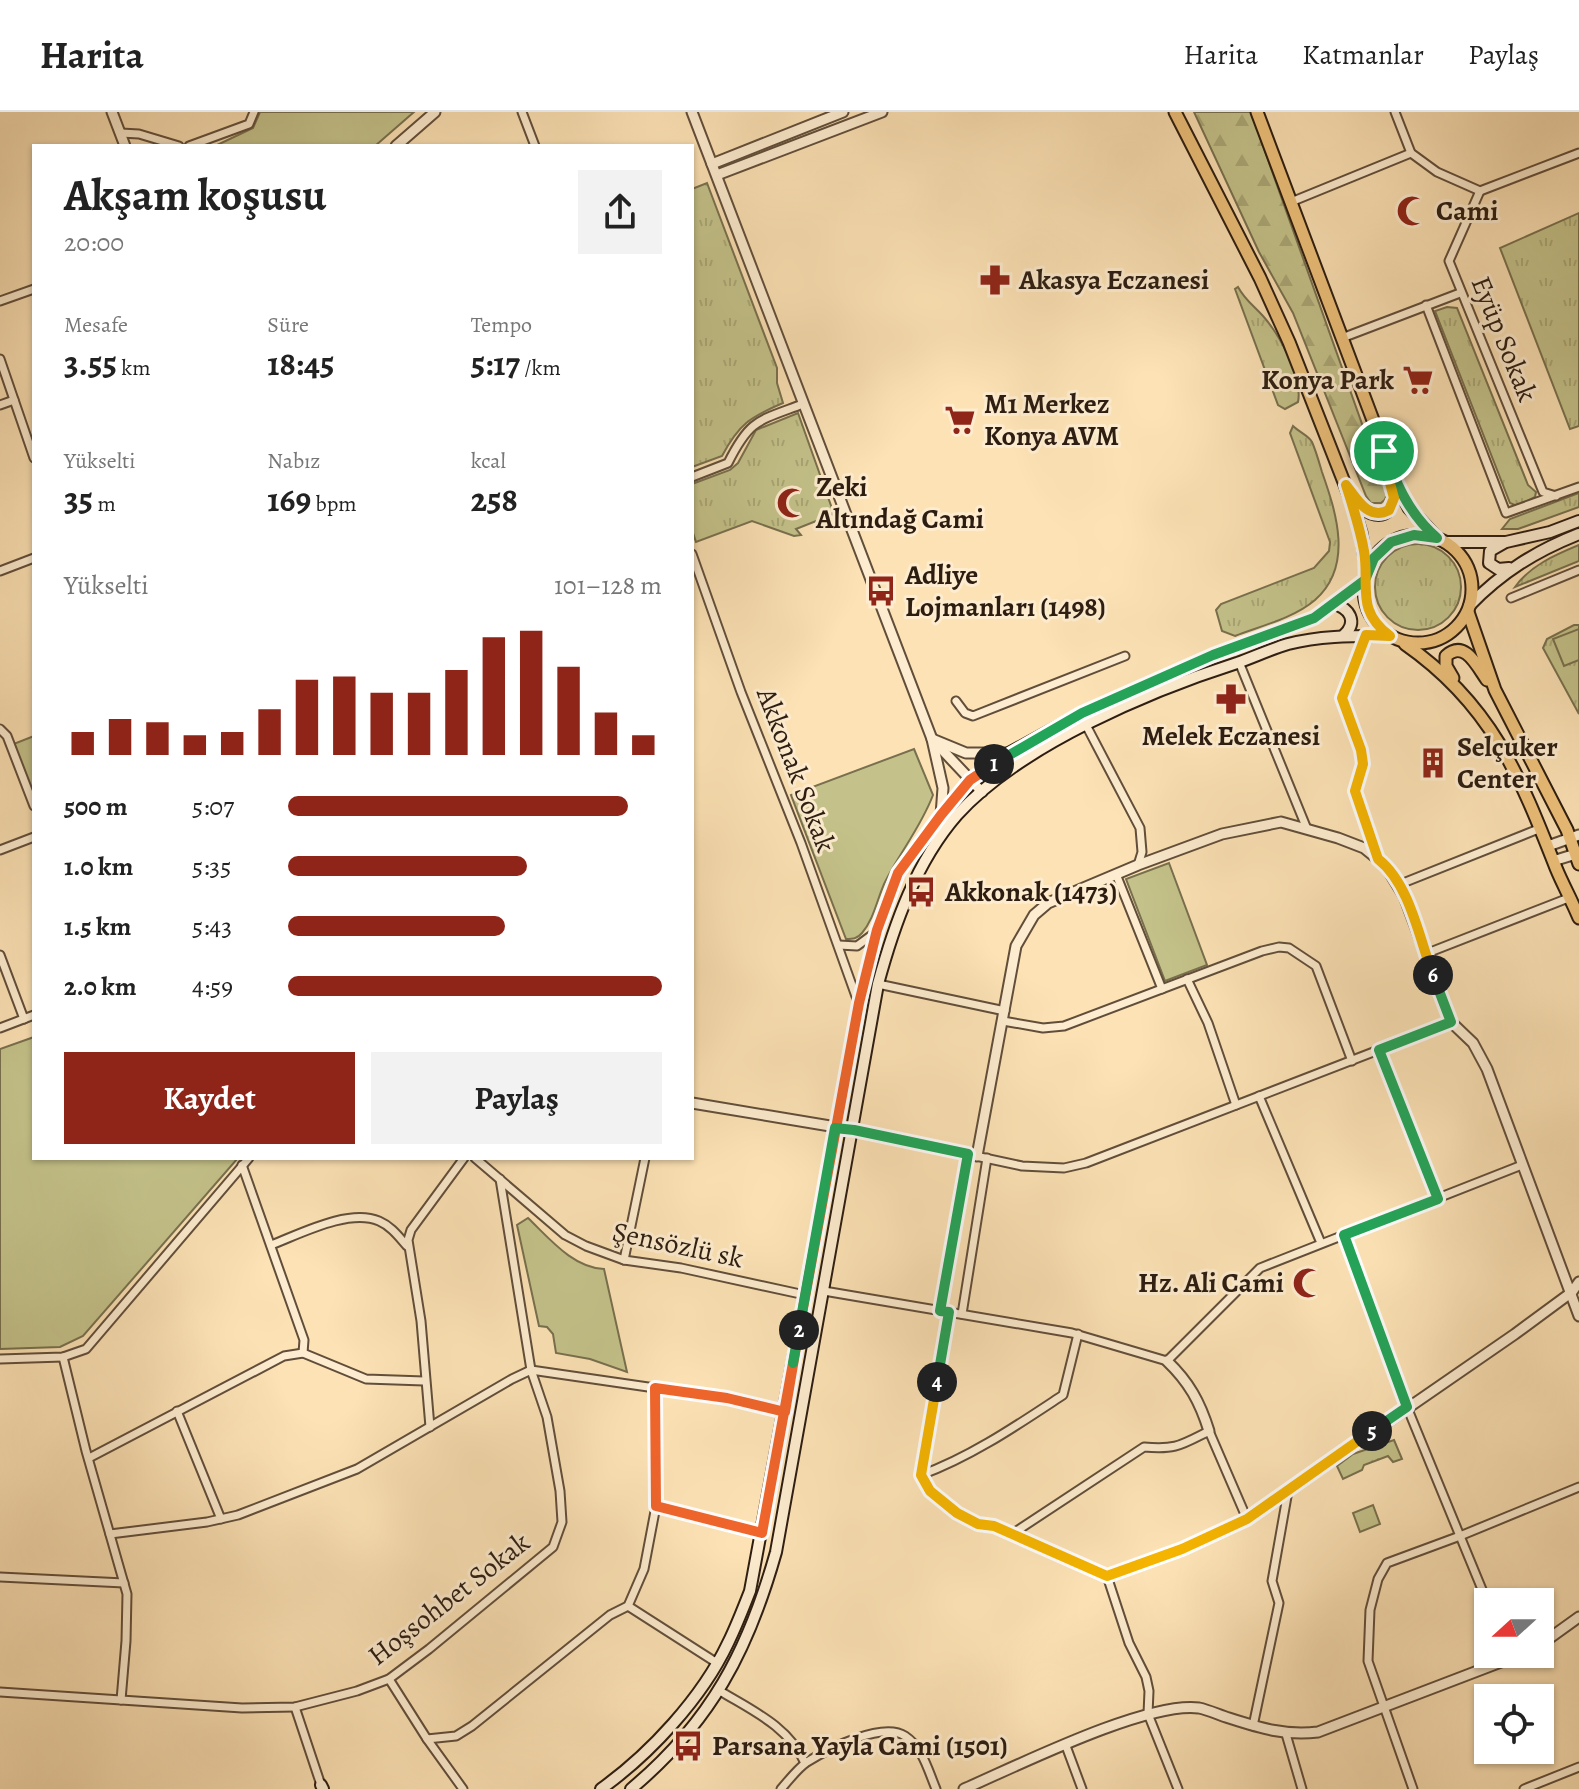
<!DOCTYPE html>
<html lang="tr">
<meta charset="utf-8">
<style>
:root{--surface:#fff;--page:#f2f2f2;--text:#222;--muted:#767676;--line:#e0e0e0;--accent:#8f2418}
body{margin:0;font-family:Alegreya,serif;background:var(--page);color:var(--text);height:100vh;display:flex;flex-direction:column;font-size:30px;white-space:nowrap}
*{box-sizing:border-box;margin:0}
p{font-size:26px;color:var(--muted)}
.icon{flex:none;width:44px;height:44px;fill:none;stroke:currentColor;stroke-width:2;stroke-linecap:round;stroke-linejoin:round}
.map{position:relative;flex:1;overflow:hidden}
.sheet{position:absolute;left:32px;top:32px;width:662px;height:1016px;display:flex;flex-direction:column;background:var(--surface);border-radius:0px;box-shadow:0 2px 6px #0004}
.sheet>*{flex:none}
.needle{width:52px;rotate:249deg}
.tools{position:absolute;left:1474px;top:1476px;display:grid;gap:16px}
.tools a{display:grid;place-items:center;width:80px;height:80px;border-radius:0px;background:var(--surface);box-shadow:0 2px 6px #0004;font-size:40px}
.pin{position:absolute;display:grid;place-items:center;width:68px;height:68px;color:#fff;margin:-34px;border:4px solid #fff;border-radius:50%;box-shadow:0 2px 8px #0007}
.km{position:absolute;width:40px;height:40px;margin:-20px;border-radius:50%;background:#222;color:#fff;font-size:22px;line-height:40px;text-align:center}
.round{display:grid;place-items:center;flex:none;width:84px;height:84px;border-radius:0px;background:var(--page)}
.headline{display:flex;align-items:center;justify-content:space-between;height:136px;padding:0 32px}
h1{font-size:44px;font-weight:600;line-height:60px}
.metrics{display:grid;grid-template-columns:repeat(3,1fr);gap:12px;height:136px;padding:8px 32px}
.metrics div{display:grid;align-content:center}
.metrics b{font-size:34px;font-weight:600}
.metrics small{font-size:22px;font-weight:400}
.metrics p{font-size:22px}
.chart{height:224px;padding:16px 32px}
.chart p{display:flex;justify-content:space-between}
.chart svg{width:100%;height:144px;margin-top:8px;stroke:var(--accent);stroke-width:6}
.cta{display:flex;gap:16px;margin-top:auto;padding:16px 32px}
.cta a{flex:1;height:92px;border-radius:0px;background:var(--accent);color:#fff;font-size:32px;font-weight:600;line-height:92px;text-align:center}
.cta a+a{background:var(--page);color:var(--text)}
ul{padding:0 32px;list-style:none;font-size:26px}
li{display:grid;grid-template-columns:128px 96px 1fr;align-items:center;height:60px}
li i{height:20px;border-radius:10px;background:var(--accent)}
header{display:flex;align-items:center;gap:48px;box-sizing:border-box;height:112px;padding:0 40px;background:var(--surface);border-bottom:2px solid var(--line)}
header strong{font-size:38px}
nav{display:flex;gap:44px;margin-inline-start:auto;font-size:28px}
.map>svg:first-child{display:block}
</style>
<header>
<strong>Harita</strong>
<nav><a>Harita</a><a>Katmanlar</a><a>Paylaş</a></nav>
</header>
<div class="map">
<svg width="1579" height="1677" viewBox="0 0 1579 1677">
<defs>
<pattern id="grass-tufts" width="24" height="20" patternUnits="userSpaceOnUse" patternTransform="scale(2)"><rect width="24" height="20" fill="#c4c28a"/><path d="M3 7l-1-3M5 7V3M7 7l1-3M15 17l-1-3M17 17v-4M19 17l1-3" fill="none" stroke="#a9a676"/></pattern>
<pattern id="forest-firs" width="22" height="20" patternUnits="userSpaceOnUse" patternTransform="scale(2)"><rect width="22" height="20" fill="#c4c28a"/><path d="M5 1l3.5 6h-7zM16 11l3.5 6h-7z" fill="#a9a676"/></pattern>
</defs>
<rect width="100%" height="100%" fill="#fce2b5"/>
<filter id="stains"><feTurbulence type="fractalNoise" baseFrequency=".0025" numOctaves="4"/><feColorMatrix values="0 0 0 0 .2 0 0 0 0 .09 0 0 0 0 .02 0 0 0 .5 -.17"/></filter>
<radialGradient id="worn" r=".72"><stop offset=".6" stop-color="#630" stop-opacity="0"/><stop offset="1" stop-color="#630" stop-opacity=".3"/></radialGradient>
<!-- grass -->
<g fill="url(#grass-tufts)" stroke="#78704e" stroke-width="2">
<path d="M707,71L777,256V271L783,291C750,305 739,312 722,344L692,355V77Z"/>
<polygon points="1579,101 1579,314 1570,317 1500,136"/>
<path d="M1238,175C1245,188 1253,193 1263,204C1279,222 1303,265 1298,290L1285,297L1278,293L1235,177Z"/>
<polygon points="1447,195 1457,196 1528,373 1536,380 1535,385 1517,394 1510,391 1435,199"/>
<polygon points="798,301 834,402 796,417 801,423 794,424 752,409 696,430 692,418 692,372 730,358 738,351 756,318"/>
<path d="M1293,314C1299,320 1309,324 1312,330C1316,339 1319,350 1322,360C1336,400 1354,454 1315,488C1294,506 1261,514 1235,524L1222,519L1216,498L1221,492L1314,456L1329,439L1330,430L1290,321Z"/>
<polygon points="1579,381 1579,395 1518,417 1502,417 1510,407"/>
<circle cx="1418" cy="475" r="43"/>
<path d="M1579,433V449L1515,475C1531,453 1555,443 1579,433Z"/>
<polygon points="1574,513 1579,513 1579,602 1543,536 1547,527"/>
<polygon points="1394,1328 1402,1347 1393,1350 1388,1344 1364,1353 1362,1358 1343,1367 1337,1354 1353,1342"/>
</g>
<!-- forest -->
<polygon fill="url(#forest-firs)" stroke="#78704e" stroke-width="2" points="1194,0 1251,0 1388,385 1381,391 1371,391 1366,384 1293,201 1259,140"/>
<!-- park -->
<g fill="#c4c28a" stroke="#78704e" stroke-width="2">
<polygon points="260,0 414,0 375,34 215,34 253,16"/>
<polygon points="1579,517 1579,548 1564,554 1553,527"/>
<polygon points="34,624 34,676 29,675 11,633"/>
<path d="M914,637L933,683C921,715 900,740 885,770C877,787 874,807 862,821C857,827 853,827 846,827L791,683Z"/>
<polygon points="1169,751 1207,853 1165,869 1126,767"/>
<polygon points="34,925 34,1046 238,1046 83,1224 60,1235 0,1237 0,937"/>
<path d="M528,1106C549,1126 573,1156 604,1157L627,1260L590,1247L556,1241L553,1222L547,1215L539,1214L517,1113Z"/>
<polygon points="1373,1393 1380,1412 1360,1420 1353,1401"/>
</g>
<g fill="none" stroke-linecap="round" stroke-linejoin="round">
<!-- minor casing -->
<g stroke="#614e3a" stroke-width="11">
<g id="minor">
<polyline points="522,0 535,34"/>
<polyline points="1395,0 1411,41 1437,60 1480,79 1579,41"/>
<polyline points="121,21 139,22 179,34"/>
<polyline points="189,34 249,12 254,0"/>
<polyline points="1480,79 1449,149 1543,380 1556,384"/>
<polyline points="1291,90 1411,41"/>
<polyline points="0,189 34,177"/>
<polyline points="1426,193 1506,401 1579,375"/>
<polyline points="1342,226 1460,181"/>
<polyline points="0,247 34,346"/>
<polyline points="0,293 14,288"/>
<path d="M692,365L728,351C750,307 758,309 803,292"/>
<polyline points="692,442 741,580 801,731 858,890"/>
<polyline points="0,459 34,446"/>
<polyline points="1511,486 1579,458"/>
<polyline points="1366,523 1342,586 1361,638 1363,652 1355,679 1377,745"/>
<polyline points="1239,550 1307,717"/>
<polyline points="956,589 965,601 973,604 1125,544"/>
<polyline points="1086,613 1140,716 1142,740 1138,753"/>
<polyline points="0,617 7,624 34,694"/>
<polyline points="0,738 34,725"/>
<polyline points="1116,762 1162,877"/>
<polyline points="1398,773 1541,716"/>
<polyline points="839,833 857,834 876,820"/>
<polyline points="1425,842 1571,785"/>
<polyline points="0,843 24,907"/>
<polyline points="1187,867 1208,911 1236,993"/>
<polyline points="878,872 1005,899"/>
<polyline points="1003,909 1043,916 1064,914 1262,839 1279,835 1289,836 1316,854 1352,949"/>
<polyline points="0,916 34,903"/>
<polyline points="1379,938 1438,1087"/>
<polyline points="1259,984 1321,1131"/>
<polyline points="854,1018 1022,1054 1064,1056 1086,1051 1451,910"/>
<polyline points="475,1046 565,1123 586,1134 624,1148 681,1156 805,1183"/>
<polyline points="242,1053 304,1228 303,1241"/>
<polyline points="1344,1123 1407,1295 1460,1424 1579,1375"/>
<path d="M271,1133C300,1122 349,1096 379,1109C391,1114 399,1125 407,1134"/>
<polyline points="624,1148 645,1046"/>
<polyline points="824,1179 1072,1221 1167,1249 1260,1156 1522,1053"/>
<polyline points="940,1199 968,1042"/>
<path d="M949,1200L921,1363C936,1390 964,1410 994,1414L1107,1464L1129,1531L1146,1565L1149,1579L1148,1602L1178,1677"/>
<polyline points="962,1202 987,1046"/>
<polyline points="63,1245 86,1339 127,1482 126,1529 121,1588"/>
<polyline points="0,1247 63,1245 86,1237 249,1046"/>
<polyline points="655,1276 727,1286 785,1300"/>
<polyline points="177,1299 221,1407"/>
<polyline points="430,1315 421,1209 408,1128 411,1118 464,1046"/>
<polyline points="89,1346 284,1244 303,1241 366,1267 424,1269"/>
<path d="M921,1363C971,1345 1019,1312 1063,1283L1078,1222"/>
<polyline points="656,1394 762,1421"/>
<polyline points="110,1422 207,1410 238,1403 357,1357 512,1267 531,1258 655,1276 656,1394 644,1457 628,1494 610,1503 472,1614 456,1624 427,1627 389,1567"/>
<path d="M1012,1422L1144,1335C1176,1338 1181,1333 1209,1319L1247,1407"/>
<polyline points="0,1465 124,1471"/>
<polyline points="628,1494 717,1551"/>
<path d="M720,1579C753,1599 788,1614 805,1651"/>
<polyline points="0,1580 242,1596 295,1595 357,1579 389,1567 429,1537 553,1435 562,1410 560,1379 547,1305 531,1258 500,1067"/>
<polyline points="295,1595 321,1673"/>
<polyline points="1253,1614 1279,1491 1272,1469 1288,1379"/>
<polyline points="1286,1622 1302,1677"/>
<polyline points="427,1627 463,1677"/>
<polyline points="1066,1634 1082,1677"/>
<path d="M781,1677C789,1668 797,1657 807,1650C828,1637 883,1609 905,1624C923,1636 928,1658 936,1677"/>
<polyline points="1413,1677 1368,1549 1370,1498 1378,1467 1387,1451 1460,1424 1488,1492"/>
<polyline points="1524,1677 1579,1655"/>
</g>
</g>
<!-- tertiary casing -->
<g stroke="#614e3a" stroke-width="13">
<g id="tertiary">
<polyline points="112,0 125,34"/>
<polyline points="692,0 932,627 982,680"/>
<polyline points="396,34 435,0"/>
<polyline points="712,52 843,0"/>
<polyline points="717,63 882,0"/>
<polyline points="941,703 943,676 932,627 966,641 1009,641"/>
<polyline points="1548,734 1579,723"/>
<polyline points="1553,749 1579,741"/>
<polyline points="692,991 854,1018"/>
<polyline points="977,1044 1016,834 1034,803 1048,791 1138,753 1222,722 1281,710 1338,726 1364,736 1385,753 1404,784 1451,910 1473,931 1487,957 1579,1204"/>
<path d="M1167,1249C1189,1270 1200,1290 1209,1319"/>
<polyline points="1107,1464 1182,1437 1247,1407 1515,1222 1572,1180 1579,1170"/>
<polyline points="1540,1533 1579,1505"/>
<path d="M964,1677C1017,1654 1147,1589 1199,1596C1209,1598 1219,1603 1229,1606C1260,1616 1285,1624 1318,1620L1522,1542"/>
</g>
</g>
<!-- secondary casing -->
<g stroke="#2d1d11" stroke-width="14">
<g id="secondary">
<polyline points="1444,430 1506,430 1550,420 1579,409"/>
<polyline points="1504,431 1490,439 1489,451 1498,457 1509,456"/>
<path d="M1333,492C1350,496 1358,510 1344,523"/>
<path d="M1469,494C1502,460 1536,439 1579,422"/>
<polyline points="321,1673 323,1677"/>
<path d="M601,1677C650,1642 702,1586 728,1531C736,1515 743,1497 750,1479L859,891L877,818L898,761L970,668L1009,641L1082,601L1213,543L1314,506L1365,468"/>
<path d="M631,1677C711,1610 748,1539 776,1440L878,872C894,813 916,750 957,703C1019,634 1149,579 1237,551C1254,545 1271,537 1288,532C1322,523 1356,524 1390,524"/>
</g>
</g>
<!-- primary casing -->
<g stroke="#2d1d11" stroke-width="15">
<g id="primary">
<polyline points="1175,0 1260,166 1289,230 1351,388 1361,421 1367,460"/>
<polyline points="1257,0 1397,372 1409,396 1437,426"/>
<path d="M1352,382C1357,388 1363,398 1371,401C1393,409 1395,384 1390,371"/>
<circle cx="1418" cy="477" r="54"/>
<polyline points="1468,500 1495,578 1567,718 1579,752"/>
<path d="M1405,532C1491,592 1519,662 1556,756C1563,773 1572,789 1579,806"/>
<path d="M1453,566L1446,554V544C1465,527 1477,554 1487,568"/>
</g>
</g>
<!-- minor -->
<use href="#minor" stroke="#fdeccf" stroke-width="7"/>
<!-- tertiary -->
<use href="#tertiary" stroke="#fdeccf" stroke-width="9"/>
<!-- secondary -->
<use href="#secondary" stroke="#fdeccf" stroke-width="10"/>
<!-- primary -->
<use href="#primary" stroke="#eec17a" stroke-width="11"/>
</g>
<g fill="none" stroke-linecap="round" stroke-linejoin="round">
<!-- split-1 casing -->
<g stroke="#fff" stroke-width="16">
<path id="split-1" d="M994,652L1082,601L1213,543L1314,506L1365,468L1374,446L1391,430L1414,423L1437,426C1409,402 1397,373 1384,339"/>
</g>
<!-- split-2 casing -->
<g stroke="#fff" stroke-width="16">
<polyline id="split-2" points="799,1218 859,891 877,818 898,761 941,703 970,668 994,652"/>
</g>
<!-- split-3 casing -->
<g stroke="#fff" stroke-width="16">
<polyline id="split-3" points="793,1251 762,1421 656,1394 655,1276 727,1286 785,1300 799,1218"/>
</g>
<!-- split-4 casing -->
<g stroke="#fff" stroke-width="16">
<polyline id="split-4" points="793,1251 835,1016 854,1018 968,1042 940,1199 949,1200 937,1270"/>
</g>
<!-- split-5 casing -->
<g stroke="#fff" stroke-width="16">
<polyline id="split-5" points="937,1270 921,1363 930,1379 957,1401 978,1412 994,1414 1107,1464 1182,1437 1247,1407 1372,1319"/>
</g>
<!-- split-6 casing -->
<g stroke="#fff" stroke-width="16">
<polyline id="split-6" points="1372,1319 1407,1295 1344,1123 1438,1087 1379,938 1451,910 1433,863"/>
</g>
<!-- split-7 casing -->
<g stroke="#fff" stroke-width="16">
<path id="split-7" d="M1384,339L1387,360L1394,386L1389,398C1368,409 1357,387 1346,373C1353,395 1360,416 1364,439C1370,474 1355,498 1390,524L1366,523L1342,586L1361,638L1363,652L1355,679L1378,747C1410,772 1419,826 1433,863"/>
</g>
<!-- split-1 -->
<use href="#split-1" stroke="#22a559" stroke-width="10"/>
<!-- split-2 -->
<use href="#split-2" stroke="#f0652b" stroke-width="10"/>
<!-- split-3 -->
<use href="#split-3" stroke="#f0652b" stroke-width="10"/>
<!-- split-4 -->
<use href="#split-4" stroke="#22a559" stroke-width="10"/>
<!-- split-5 -->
<use href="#split-5" stroke="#f5b400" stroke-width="10"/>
<!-- split-6 -->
<use href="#split-6" stroke="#22a559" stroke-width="10"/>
<!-- split-7 -->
<use href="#split-7" stroke="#f5b400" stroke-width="10"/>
</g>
<!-- icons -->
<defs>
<g id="mosque-bare" transform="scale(2.4)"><path d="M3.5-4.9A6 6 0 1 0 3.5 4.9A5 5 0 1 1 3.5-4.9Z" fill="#8f2418" stroke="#fdeccf" stroke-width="2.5" paint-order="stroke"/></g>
<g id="pharmacy-bare" transform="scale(2.4)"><path d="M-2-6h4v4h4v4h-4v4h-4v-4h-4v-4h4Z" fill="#8f2418" stroke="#fdeccf" stroke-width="2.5" paint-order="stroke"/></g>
<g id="supermarket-bare" transform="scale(2.4)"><path d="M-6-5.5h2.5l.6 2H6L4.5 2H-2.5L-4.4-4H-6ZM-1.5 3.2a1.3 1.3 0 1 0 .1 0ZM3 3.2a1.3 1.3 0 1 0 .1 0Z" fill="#8f2418" stroke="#fdeccf" stroke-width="2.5" paint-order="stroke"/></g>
<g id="bus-bare" transform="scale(2.4)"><path d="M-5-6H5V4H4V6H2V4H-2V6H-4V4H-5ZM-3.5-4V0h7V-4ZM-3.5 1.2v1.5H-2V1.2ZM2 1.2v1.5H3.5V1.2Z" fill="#8f2418" stroke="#fdeccf" stroke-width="2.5" paint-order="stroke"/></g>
<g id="building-bare" transform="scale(2.4)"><path d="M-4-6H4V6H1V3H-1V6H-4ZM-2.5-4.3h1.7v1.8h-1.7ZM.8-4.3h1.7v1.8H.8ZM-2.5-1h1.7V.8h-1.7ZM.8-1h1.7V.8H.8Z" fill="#8f2418" stroke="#fdeccf" stroke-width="2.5" paint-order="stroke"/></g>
</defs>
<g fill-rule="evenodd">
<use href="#mosque-bare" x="1412" y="99"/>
<use href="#pharmacy-bare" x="995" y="168"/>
<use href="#supermarket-bare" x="1418" y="268"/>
<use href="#supermarket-bare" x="960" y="308"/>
<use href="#mosque-bare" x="792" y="391"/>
<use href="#bus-bare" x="881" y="479"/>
<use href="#pharmacy-bare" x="1231" y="587"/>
<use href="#building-bare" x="1433" y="651"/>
<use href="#bus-bare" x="921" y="780"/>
<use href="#mosque-bare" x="1308" y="1171"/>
<use href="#bus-bare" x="688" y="1634"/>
</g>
<g text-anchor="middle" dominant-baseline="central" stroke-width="6" stroke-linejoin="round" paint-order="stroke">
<!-- poi labels -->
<g font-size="28" font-weight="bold" fill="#2d1d11" stroke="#fdeccf" text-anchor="start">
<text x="1436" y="99">Cami</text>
<text x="1019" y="168">Akasya Eczanesi</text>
<text x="1394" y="268" text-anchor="end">Konya Park</text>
<text x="984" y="292">M1 Merkez<tspan x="984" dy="32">Konya AVM</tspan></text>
<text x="816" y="375">Zeki<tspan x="816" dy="32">Altındağ Cami</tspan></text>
<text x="905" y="463">Adliye<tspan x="905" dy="32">Lojmanları (1498)</tspan></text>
<text x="1231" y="624" text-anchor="middle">Melek Eczanesi</text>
<text x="1457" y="635">Selçuker<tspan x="1457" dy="32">Center</tspan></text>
<text x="945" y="780">Akkonak (1473)</text>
<text x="1284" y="1171" text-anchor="end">Hz. Ali Cami</text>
<text x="712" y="1634">Parsana Yayla Cami (1501)</text>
</g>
<!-- street labels -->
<g font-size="28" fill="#2d1d11" stroke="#fdeccf">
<text transform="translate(1504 227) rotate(68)">Eyüp Sokak</text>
<text transform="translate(796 658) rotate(69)">Akkonak Sokak</text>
<text transform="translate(678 1133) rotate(12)">Şensözlü sk</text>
<text transform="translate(449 1487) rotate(-38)">Hoşsohbet Sokak</text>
</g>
</g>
<rect width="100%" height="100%" filter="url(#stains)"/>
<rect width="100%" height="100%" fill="url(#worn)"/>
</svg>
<div class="tools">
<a><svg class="needle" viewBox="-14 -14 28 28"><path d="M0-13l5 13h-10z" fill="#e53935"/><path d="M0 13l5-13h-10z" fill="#767676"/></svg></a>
<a><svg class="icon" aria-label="locate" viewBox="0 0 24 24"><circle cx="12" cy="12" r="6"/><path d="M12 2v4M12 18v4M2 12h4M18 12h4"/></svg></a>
</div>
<div class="pin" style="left:1384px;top:339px;background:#1e9e55"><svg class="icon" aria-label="arrive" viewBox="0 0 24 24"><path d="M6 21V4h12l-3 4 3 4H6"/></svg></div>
<b class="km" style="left:994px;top:652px">1</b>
<b class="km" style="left:799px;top:1218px">2</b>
<b class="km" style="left:937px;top:1270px">4</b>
<b class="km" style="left:1372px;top:1319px">5</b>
<b class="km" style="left:1433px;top:863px">6</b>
<section class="sheet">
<div class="headline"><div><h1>Akşam koşusu</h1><p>20:00</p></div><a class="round"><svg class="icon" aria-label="share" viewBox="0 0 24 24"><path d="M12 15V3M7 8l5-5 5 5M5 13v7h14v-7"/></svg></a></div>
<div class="metrics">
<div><p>Mesafe</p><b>3.55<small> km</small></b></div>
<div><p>Süre</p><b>18:45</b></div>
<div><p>Tempo</p><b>5:17<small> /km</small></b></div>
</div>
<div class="metrics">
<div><p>Yükselti</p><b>35<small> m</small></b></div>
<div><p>Nabız</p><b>169<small> bpm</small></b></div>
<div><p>kcal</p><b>258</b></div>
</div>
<div class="chart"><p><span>Yükselti</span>101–128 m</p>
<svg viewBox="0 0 160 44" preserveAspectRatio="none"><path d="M5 44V37M15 44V33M25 44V34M35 44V38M45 44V37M55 44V30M65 44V21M75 44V20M85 44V25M95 44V25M105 44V18M115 44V8M125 44V6M135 44V17M145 44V31M155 44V38"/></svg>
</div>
<ul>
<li><b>500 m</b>5:07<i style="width:91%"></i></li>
<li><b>1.0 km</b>5:35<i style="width:64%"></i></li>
<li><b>1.5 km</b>5:43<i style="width:58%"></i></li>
<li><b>2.0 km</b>4:59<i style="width:100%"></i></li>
</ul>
<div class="cta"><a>Kaydet</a><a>Paylaş</a></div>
</section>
</div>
